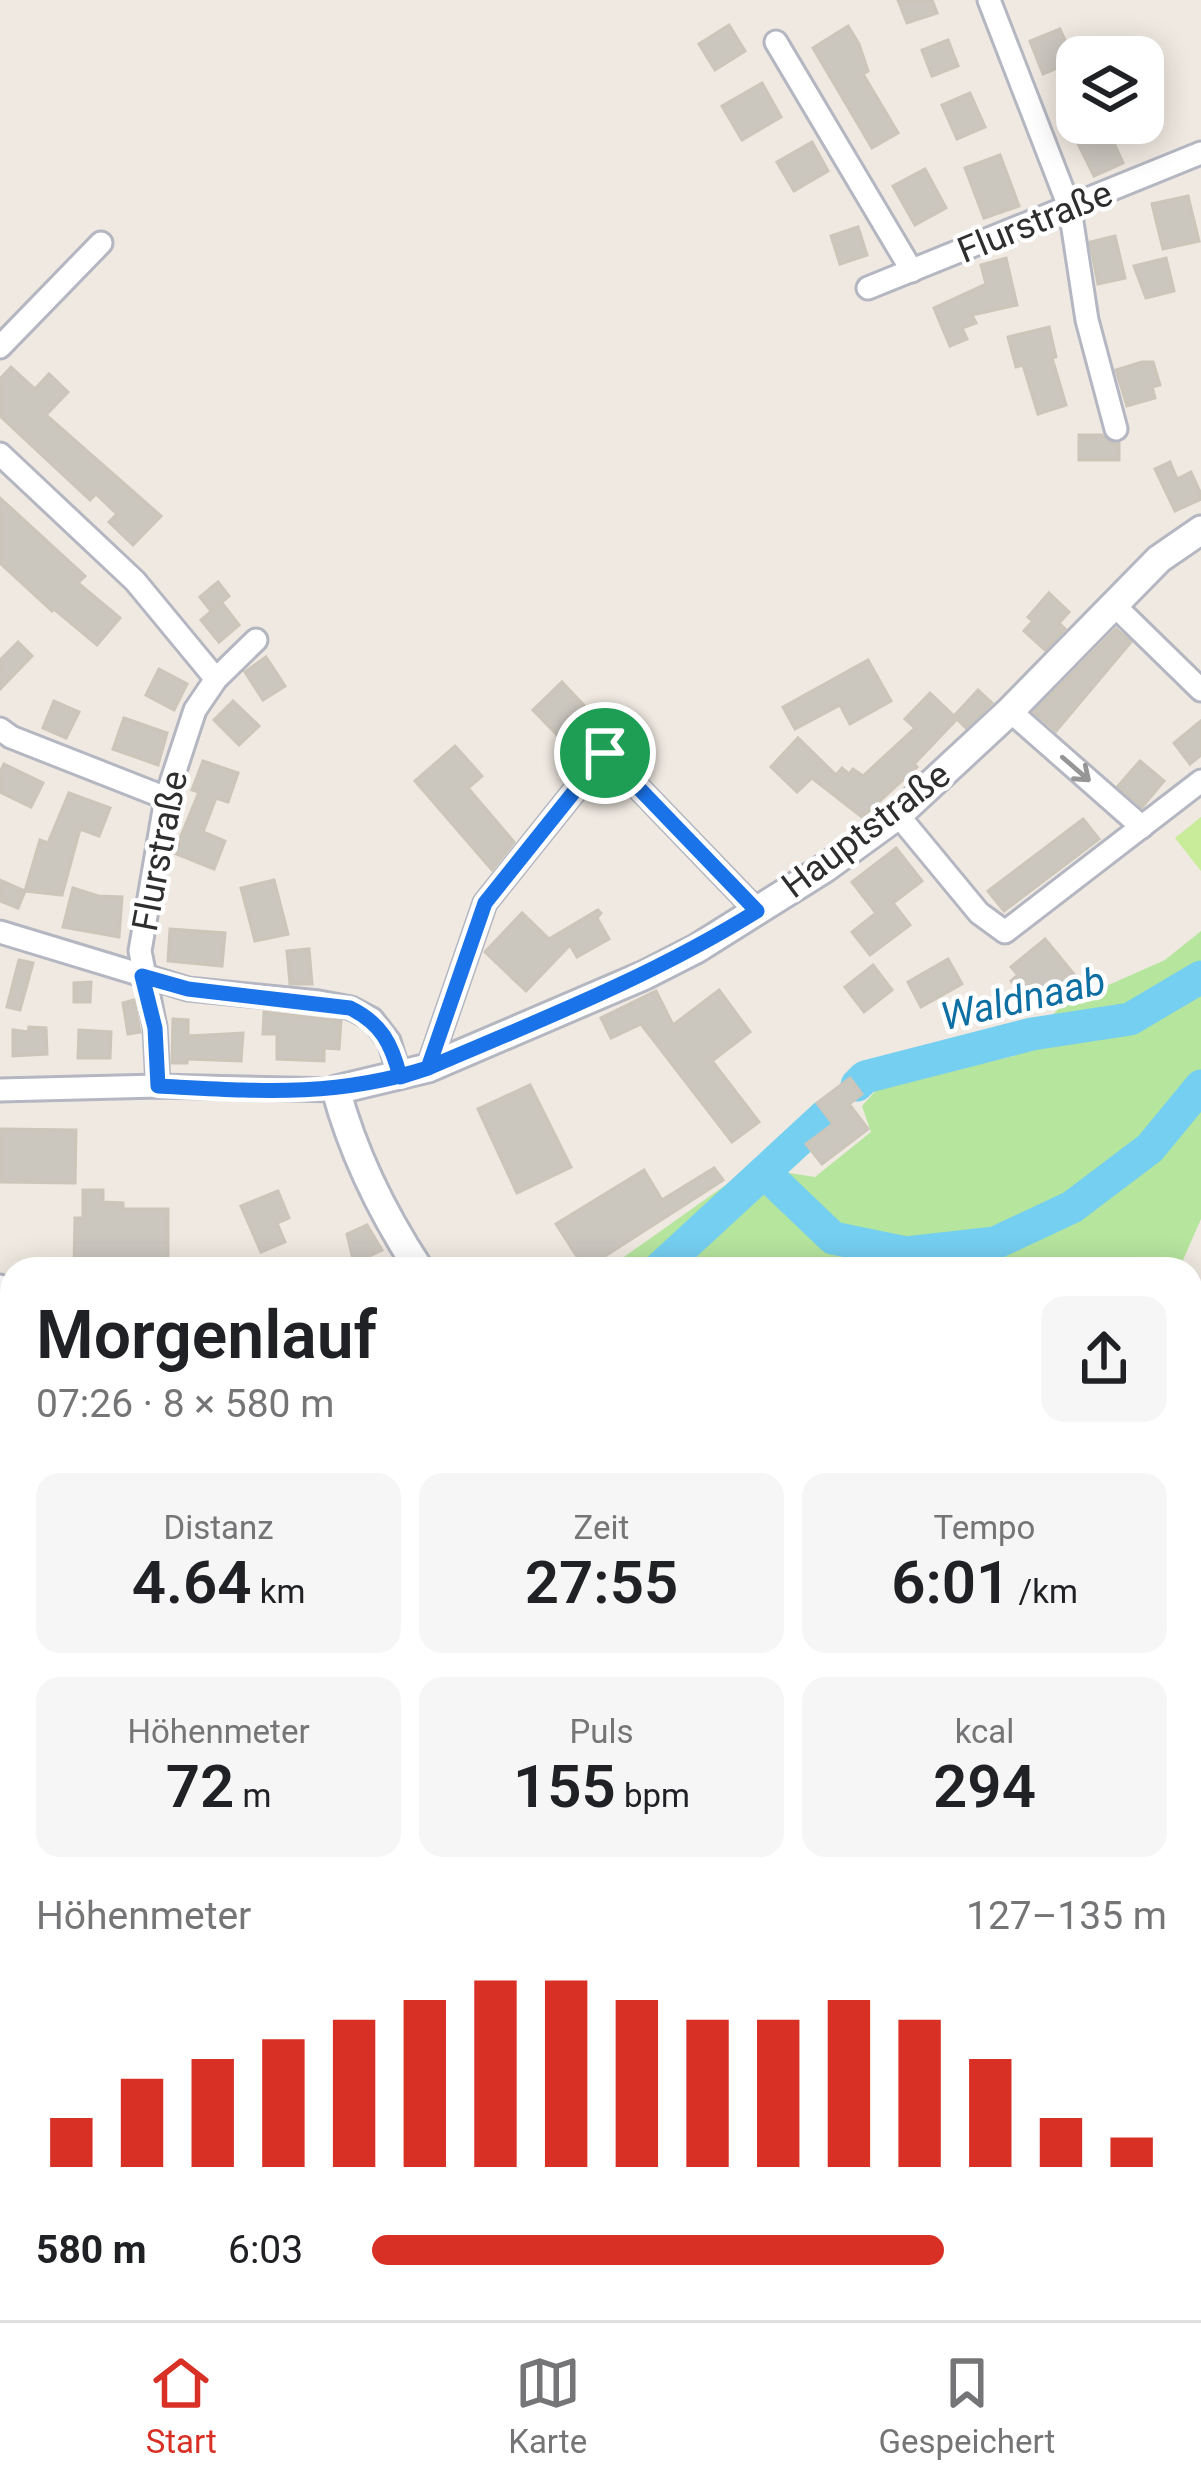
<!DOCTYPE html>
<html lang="de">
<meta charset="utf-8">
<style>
:root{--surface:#fff;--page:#f6f6f6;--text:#202124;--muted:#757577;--line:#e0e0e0;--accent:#d93025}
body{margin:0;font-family:Roboto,sans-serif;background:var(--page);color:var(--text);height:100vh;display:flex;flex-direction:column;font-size:45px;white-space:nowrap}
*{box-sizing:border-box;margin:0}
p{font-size:39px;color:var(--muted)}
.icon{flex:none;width:66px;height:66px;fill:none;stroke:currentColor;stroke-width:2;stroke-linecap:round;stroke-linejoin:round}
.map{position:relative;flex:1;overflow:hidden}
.sheet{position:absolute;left:0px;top:1257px;width:1203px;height:1065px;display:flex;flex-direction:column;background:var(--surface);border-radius:36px 36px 0 0;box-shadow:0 6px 30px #0003}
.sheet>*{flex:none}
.controls{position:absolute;left:1056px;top:36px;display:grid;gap:24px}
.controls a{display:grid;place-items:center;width:108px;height:108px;border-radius:24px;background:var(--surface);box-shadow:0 6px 30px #0003;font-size:60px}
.pin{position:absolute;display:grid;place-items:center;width:102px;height:102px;color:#fff;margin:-51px;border:6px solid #fff;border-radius:50%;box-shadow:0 3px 12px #0007}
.round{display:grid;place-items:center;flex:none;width:126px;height:126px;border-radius:24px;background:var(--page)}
.overview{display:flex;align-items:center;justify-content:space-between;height:204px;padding:0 36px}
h1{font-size:66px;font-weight:600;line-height:90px}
.stats{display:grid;grid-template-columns:repeat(3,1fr);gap:18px;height:204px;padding:12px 36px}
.stats div{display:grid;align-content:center;border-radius:24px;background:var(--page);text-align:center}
.stats b{font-size:60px;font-weight:600}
.stats small{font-size:33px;font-weight:400}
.stats p{font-size:33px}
.chart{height:336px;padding:24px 36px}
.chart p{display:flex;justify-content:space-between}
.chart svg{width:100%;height:216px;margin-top:12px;stroke:var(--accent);stroke-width:6}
ul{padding:0 36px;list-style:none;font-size:39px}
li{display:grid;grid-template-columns:192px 144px 1fr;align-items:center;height:90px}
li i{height:30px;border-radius:15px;background:var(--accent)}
.menu{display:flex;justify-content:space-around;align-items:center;height:168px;border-top:3px solid var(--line);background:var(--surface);font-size:33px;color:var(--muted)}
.menu a{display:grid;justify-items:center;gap:6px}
.menu .selected{color:var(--accent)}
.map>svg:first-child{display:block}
</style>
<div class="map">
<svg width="1201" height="2320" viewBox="0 0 1201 2320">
<rect width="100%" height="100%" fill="#efe9e1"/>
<!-- green -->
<g fill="#b6e59e">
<polygon points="1201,931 1201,1219 1179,1269 607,1269 751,1167 815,1177 871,1132 862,1106 879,1087 1014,1056 1061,1006 1165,960"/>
<polygon points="12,1880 12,2119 0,2097 0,1893"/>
<polygon points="123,2310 191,2310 192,2320 125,2320"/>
</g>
<!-- pitch -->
<g fill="#c9ec9a">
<polygon points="1201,817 1201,871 1175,838"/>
<polygon points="1201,1352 1201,1967 1191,1972 1191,1358"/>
</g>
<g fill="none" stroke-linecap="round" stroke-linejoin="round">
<!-- stream -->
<g stroke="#75cff0" stroke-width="6">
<polyline points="991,1269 995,1243"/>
<polyline points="1191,1893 1201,1912"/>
<polyline points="1191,1992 1201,1987"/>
<polyline points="0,2306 12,2304"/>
</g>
<!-- river -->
<g stroke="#75cff0" stroke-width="33">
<polyline points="857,1085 865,1077 1032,1034 1130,1019 1201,977"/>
<polyline points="766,1174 833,1238 906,1253 995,1243 1072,1207 1150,1148 1201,1086"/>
<polyline points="659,1269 826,1115"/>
<polyline points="160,2310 162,2320"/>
</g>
</g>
<!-- building -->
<g fill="#cbc7bf" stroke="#cbc5ba" stroke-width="3">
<polygon points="898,0 932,0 937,13 907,23"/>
<polygon points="729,25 745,51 715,70 699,44"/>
<polygon points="848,26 859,44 868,71 863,74 898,133 872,148 813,48"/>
<polygon points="1060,29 1074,61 1043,74 1030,41"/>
<polygon points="948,40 958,66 932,76 922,50"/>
<polygon points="762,83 781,117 742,140 722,106"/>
<polygon points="970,93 985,127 957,139 942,105"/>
<polygon points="1077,97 1077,123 1105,123 1123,163 1094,176 1059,105"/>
<polygon points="812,142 828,171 794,191 777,162"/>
<polygon points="1000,155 1019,206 984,218 965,168"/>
<polygon points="925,169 946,208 915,225 893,186"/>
<polygon points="1188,196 1199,241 1163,249 1152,204"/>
<polygon points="858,227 867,255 840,264 831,236"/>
<polygon points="1115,236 1125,278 1098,284 1090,242"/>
<polygon points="1006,258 1017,305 972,315 976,323 962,328 967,339 950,346 934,308 986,284 981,265"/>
<polygon points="1166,258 1174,291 1146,298 1134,266"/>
<polygon points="1049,327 1056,357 1052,358 1066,405 1038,414 1023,365 1016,367 1008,337"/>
<polygon points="1142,362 1153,362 1160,385 1152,387 1155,398 1127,406 1116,370"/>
<polygon points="11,367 35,389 49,374 68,392 46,415 161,516 133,545 109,522 117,514 96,494 90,500 0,416 0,379"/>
<polygon points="1079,435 1102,435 1111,443 1119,443 1119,460 1079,460"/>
<polygon points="1170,462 1177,479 1191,472 1201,494 1201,499 1175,511 1155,469"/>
<polygon points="0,498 85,576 78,583 120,618 97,645 54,609 52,611 0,563"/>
<polygon points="218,582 229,596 211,611 200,597"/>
<polygon points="1049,593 1069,612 1059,623 1065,629 1045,650 1024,631 1033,621 1028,617"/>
<polygon points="222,603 239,625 219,642 201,620"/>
<polygon points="1116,629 1131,642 1056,731 1034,712"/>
<polygon points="18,642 32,656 0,689 0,660"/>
<polygon points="266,657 285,686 263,700 245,672"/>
<polygon points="868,660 891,701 850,724 840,705 795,729 783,707"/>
<polygon points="159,669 187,684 174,710 146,695"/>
<polygon points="562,682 591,713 562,740 533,710"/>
<polygon points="978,690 992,703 966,728 957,719 914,764 917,767 862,817 812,778 797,792 771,767 798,738 836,775 842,768 849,774 853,769 863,776 915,728 905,719 930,693 954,716"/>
<polygon points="54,701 79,712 66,738 43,728"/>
<polygon points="233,701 259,726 239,745 214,720"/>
<polygon points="124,718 167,733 158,765 113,749"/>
<polygon points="1201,721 1201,755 1190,764 1174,743"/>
<polygon points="455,746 482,776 468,788 514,842 492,870 415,781"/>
<polygon points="203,761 238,773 228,802 216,798 203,832 225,841 214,869 174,853 199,792 192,790"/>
<polygon points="1140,761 1164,781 1142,807 1118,786"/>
<polygon points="4,764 43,783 31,807 0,792 0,772"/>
<polygon points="69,793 110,808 99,836 80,829 62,895 25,891 40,840 48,843"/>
<polygon points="1083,819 1099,839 1004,911 988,891"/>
<polygon points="896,848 922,881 893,903 910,925 870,955 852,932 876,913 852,882"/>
<polygon points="0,880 25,891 18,908 0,901"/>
<polygon points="274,880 288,934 255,941 241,888"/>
<polygon points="73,888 98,896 122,897 119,937 63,927"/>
<polygon points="598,910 601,913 597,918 609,939 577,957 570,945 526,991 485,952 522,913 549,939"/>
<polygon points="170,929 225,933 222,966 168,961"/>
<polygon points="1045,939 1078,979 1060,993 1055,987 1032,1005 1011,981 1018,975 1011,967"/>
<polygon points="309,949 312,984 290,984 287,951"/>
<polygon points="948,959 962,984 921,1007 908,982"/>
<polygon points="19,960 33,963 20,1010 7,1007"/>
<polygon points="873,965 892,990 864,1012 845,987"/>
<polygon points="91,982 90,1002 74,1002 74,983"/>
<polygon points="719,990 750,1032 712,1061 759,1122 732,1142 641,1024 611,1038 601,1018 656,991 673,1025"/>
<polygon points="134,1000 140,1032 128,1034 123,1003"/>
<polygon points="264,1012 341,1021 339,1049 324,1048 324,1061 277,1059 277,1034 263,1034"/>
<polygon points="173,1019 188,1020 188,1036 243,1033 241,1061 187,1059 187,1063 172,1063"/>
<polygon points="29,1027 46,1028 47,1054 13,1056 13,1030 28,1032"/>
<polygon points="79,1030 111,1032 110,1058 78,1058"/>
<polygon points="850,1078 862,1094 849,1104 868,1129 822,1164 806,1144 833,1124 817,1103"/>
<polygon points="530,1085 571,1167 517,1193 478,1109"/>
<polygon points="0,1129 76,1130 75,1183 0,1182"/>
<polygon points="714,1168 723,1180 585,1269 556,1224 644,1170 662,1200"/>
<polygon points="83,1190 103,1190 103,1202 123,1203 123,1209 168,1209 168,1269 74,1269 75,1218 83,1218"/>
<polygon points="278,1191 289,1218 277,1223 285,1242 261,1252 241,1206"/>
<polygon points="367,1225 382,1250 354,1263 347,1234"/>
</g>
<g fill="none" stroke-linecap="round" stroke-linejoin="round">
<!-- minor casing -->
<g stroke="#b4b7c1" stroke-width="27">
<g id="minor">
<polyline points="989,0 1070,209 1087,320 1116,429"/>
<polyline points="776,42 912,271"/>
<polyline points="868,288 1201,153"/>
<polyline points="0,347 101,243"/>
<polyline points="0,454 135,581 216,679"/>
<polyline points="1113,604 1201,690"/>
<polyline points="1010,711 1142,827"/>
<polyline points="0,729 11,737 166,798"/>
<polyline points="898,815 979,913 1005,932 1201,781"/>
<polyline points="0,932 188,989 319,1002 351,1008 372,1019 389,1041 400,1077"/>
<polyline points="428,1068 485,903 605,753 757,911"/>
<polyline points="158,1086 155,1027 140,951 166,798 195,710 216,679 256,640"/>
<polyline points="0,1090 158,1086 336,1090"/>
<polyline points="0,1286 12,1298"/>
<polyline points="1191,1347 1201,1342"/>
</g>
</g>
<!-- tertiary casing -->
<g stroke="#b4b7c1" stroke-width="33">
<g id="tertiary">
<path d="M419,1269C383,1214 353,1153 336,1090L428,1068L645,975L696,949L825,868L898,815L1010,711L1159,559L1201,530"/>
<polyline points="1012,2310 1016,2320"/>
</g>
</g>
<!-- minor -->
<use href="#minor" stroke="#fff" stroke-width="21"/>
<!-- tertiary -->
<use href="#tertiary" stroke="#fff" stroke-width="27"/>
</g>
<!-- one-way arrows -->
<defs><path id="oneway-shaft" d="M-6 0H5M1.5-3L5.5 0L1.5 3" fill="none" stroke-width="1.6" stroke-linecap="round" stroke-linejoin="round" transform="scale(3)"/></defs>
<use stroke="#969696" href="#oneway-shaft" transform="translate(1076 769) rotate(41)"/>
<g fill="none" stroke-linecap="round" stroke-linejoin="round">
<!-- route casing -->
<g stroke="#fff" stroke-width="24">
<path id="route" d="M605,753L485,903L428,1068C333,1098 256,1091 158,1086L155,1028L142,976L188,989L350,1008C381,1023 392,1044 400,1077L428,1068C540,1020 653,976 757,911L605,753"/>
</g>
<!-- route -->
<use href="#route" stroke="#1a73e8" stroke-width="15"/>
</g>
<g text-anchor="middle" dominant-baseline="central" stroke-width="9" stroke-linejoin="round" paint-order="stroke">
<!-- street labels -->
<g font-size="36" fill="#2e2e2e" stroke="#fff">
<text transform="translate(1035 222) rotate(-22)">Flurstraße</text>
<text transform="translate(866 830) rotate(-37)">Hauptstraße</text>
<text transform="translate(160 851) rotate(-79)">Flurstraße</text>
</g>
<!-- water labels -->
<g font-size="39" font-style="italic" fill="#0d6fa3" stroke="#fff">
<text transform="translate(1023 999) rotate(-13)">Waldnaab</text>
</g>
</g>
</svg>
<div class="controls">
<a><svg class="icon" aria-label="layers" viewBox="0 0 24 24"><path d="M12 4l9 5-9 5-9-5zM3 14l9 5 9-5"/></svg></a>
</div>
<div class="pin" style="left:605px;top:753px;background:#1e9e55"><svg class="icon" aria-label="arrive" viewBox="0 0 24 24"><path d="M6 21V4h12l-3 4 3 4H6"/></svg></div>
<section class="sheet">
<div class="overview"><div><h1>Morgenlauf</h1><p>07:26 · 8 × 580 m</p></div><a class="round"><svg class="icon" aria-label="share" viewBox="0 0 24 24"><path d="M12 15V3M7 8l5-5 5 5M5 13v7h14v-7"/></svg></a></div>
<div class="stats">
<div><p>Distanz</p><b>4.64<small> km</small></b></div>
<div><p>Zeit</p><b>27:55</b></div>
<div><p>Tempo</p><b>6:01<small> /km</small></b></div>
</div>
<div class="stats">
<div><p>Höhenmeter</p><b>72<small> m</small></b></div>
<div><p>Puls</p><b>155<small> bpm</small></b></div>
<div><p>kcal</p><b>294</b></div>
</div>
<div class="chart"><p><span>Höhenmeter</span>127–135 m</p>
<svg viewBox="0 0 160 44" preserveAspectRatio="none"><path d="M5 44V34M15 44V26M25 44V22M35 44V18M45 44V14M55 44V10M65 44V6M75 44V6M85 44V10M95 44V14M105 44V14M115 44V10M125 44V14M135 44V22M145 44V34M155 44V38"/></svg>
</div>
<ul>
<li><b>580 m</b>6:03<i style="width:72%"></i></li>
</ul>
</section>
</div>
<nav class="menu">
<a class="selected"><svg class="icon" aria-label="home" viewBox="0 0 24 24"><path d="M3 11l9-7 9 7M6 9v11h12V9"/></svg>Start</a>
<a><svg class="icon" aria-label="map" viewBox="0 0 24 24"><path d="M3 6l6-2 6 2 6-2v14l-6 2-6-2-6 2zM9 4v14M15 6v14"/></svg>Karte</a>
<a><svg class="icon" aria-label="saved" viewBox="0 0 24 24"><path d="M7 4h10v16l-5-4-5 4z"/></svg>Gespeichert</a>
</nav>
